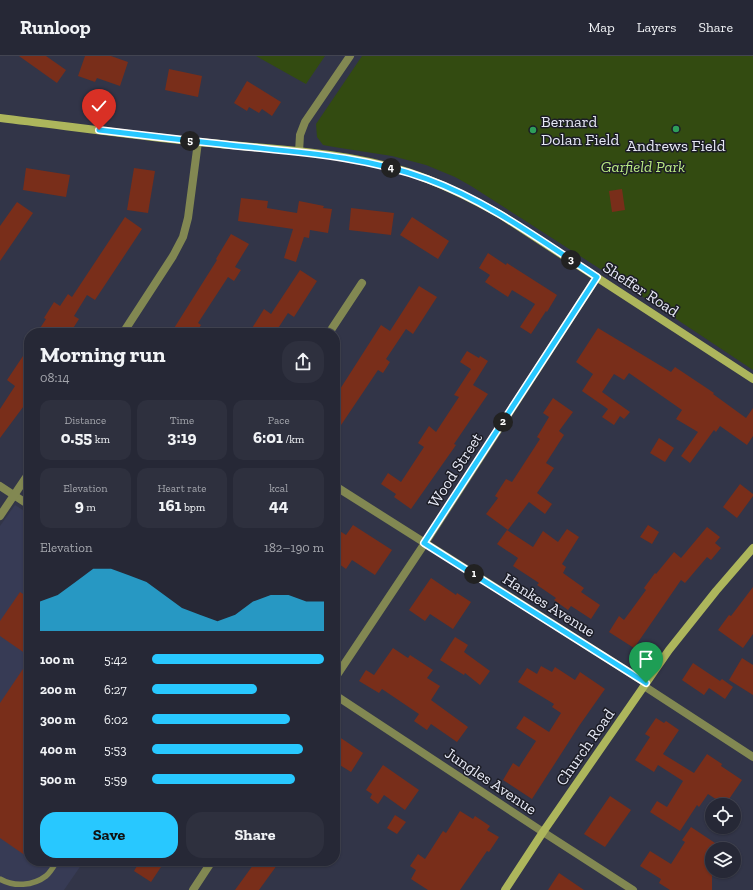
<!DOCTYPE html>
<meta charset="utf-8">
<style>
:root{--surface:#262836;--page:#2e303e;--text:#f1f3f6;--muted:#a4a6ad;--line:#424451;--accent:#28c8ff}
body{margin:0;font-family:"Zilla Slab",serif;background:var(--page);color:var(--text);height:100vh;display:flex;flex-direction:column;font-size:15px;white-space:nowrap}
*{box-sizing:border-box;margin:0}
p{font-size:13px;color:var(--muted)}
.icon{flex:none;width:22px;height:22px;fill:none;stroke:currentColor;stroke-width:2;stroke-linecap:round;stroke-linejoin:round}
.map{position:relative;flex:1;overflow:hidden}
.side{position:absolute;left:24px;top:272px;width:316px;height:538px;display:flex;flex-direction:column;background:var(--surface);border-radius:16px;box-shadow:0 1px 3px #0004,0 0 0 1px var(--line)}
.side>*{flex:none}
.buttons{position:absolute;left:705px;top:742px;display:grid;gap:8px}
.buttons a{display:grid;place-items:center;width:36px;height:36px;border-radius:50%;background:var(--surface);box-shadow:0 1px 3px #0004,0 0 0 1px var(--line);font-size:20px}
.pin{position:absolute;display:grid;place-items:center;width:34px;height:34px;color:#fff;margin:-41px -17px;border-radius:50% 50% 50% 0;rotate:-45deg;box-shadow:0 0 4px #0007}
.pin .icon{rotate:45deg}
.km{position:absolute;width:20px;height:20px;margin:-10px;border-radius:50%;background:#222;color:#fff;font-size:11px;line-height:20px;text-align:center}
.round{display:grid;place-items:center;flex:none;width:42px;height:42px;border-radius:16px;background:var(--page)}
.headline{display:flex;align-items:center;justify-content:space-between;height:68px;padding:0 16px}
h1{font-size:22px;font-weight:800;line-height:30px}
.figures{display:grid;grid-template-columns:repeat(3,1fr);gap:6px;height:68px;padding:4px 16px}
.figures div{display:grid;align-content:center;border-radius:10px;background:var(--page);text-align:center}
.figures b{font-size:17px;font-weight:800}
.figures small{font-size:11px;font-weight:400}
.figures p{font-size:11px}
.chart{height:112px;padding:8px 16px}
.chart p{display:flex;justify-content:space-between}
.chart svg{width:100%;height:72px;margin-top:4px;fill:var(--accent);opacity:.7}
.primary-button{display:flex;gap:8px;margin-top:auto;padding:8px 16px}
.primary-button a{flex:1;height:46px;border-radius:16px;background:var(--accent);color:#111;font-size:16px;font-weight:800;line-height:46px;text-align:center}
.primary-button a+a{background:var(--page);color:var(--text)}
ul{padding:0 16px;list-style:none;font-size:13px}
li{display:grid;grid-template-columns:64px 48px 1fr;align-items:center;height:30px}
li i{height:10px;border-radius:5px;background:var(--accent)}
header{display:flex;align-items:center;gap:24px;box-sizing:border-box;height:56px;padding:0 20px;background:var(--surface);border-bottom:1px solid var(--line)}
header strong{font-size:19px}
nav{display:flex;gap:22px;margin-inline-start:auto;font-size:14px}
.map>svg:first-child{display:block}
</style>
<header>
<strong>Runloop</strong>
<nav><a>Map</a><a>Layers</a><a>Share</a></nav>
</header>
<div class="map">
<svg width="753" height="834" viewBox="0 0 753 834">
<rect width="100%" height="100%" fill="#323548"/>
<!-- built -->
<polygon fill="#373b55" points="15,449 29,458 29,805 84,805 64,834 0,834 0,470"/>
<!-- green -->
<g fill="#334b11">
<polygon points="256,0 325,0 306,28"/>
<polygon points="362,0 753,0 753,314 622,227 471,130 455,121 426,109 392,100 334,91 323,89 317,81 316,68"/>
</g>
<!-- building -->
<g fill="#792e1a">
<polygon points="19,0 46,0 66,14 57,27"/>
<polygon points="85,0 111,0 128,6 120,30 97,22 95,26 78,20"/>
<polygon points="169,13 202,20 198,41 165,34"/>
<polygon points="247,25 281,46 272,60 262,53 259,57 249,51 247,55 234,47"/>
<polygon points="26,112 70,119 66,141 23,134"/>
<polygon points="134,112 155,115 148,157 127,154"/>
<polygon points="622,133 625,154 612,156 609,135"/>
<polygon points="241,142 268,145 267,152 297,157 299,145 324,150 323,152 332,153 328,177 310,174 309,182 304,181 296,206 284,202 293,173 238,165"/>
<polygon points="17,146 33,157 0,205 0,170"/>
<polygon points="351,152 394,157 391,179 349,174"/>
<polygon points="125,161 142,173 95,244 87,239 74,260 79,263 70,277 37,277 46,263 44,262 54,246 60,250 68,238 72,241"/>
<polygon points="412,161 449,185 438,203 400,179"/>
<polygon points="231,178 249,188 235,211 241,214 234,225 228,221 198,267 201,269 196,277 171,277 217,204 216,203"/>
<polygon points="488,197 506,209 507,207 557,239 547,256 546,255 531,278 520,271 535,248 512,234 508,241 485,226 490,219 479,212"/>
<polygon points="300,214 317,225 294,261 288,257 275,277 249,277 264,253 271,258"/>
<polygon points="419,230 437,241 413,278 406,273 386,303 390,306 383,317 378,314 335,378 335,341 381,269 390,275"/>
<polygon points="598,272 671,316 675,311 714,337 713,338 746,362 753,352 753,380 747,389 720,370 716,376 714,374 690,407 681,400 698,376 676,363 682,354 629,317 624,324 614,318 602,336 630,356 624,363 620,360 614,369 602,361 608,353 582,335 593,318 576,306"/>
<polygon points="29,291 29,343 0,382 0,353 15,330 7,324"/>
<polygon points="467,295 479,302 480,300 488,305 473,329 488,338 454,388 456,389 411,453 394,441 396,438 381,428 388,417 401,426 424,391 418,387 429,370 436,376 459,341 454,339 471,313 460,306"/>
<polygon points="553,342 573,356 559,375 564,379 546,407 554,412 537,437 552,448 545,458 529,446 508,474 486,458 498,442 495,440 506,423 512,426 540,383 537,381 549,361 543,357"/>
<polygon points="659,382 674,392 665,406 650,397"/>
<polygon points="740,428 753,438 753,440 737,462 723,451"/>
<polygon points="353,469 392,494 375,519 352,504 346,513 335,505 335,472 346,479"/>
<polygon points="648,469 659,476 652,488 640,481"/>
<polygon points="707,471 720,481 715,487 721,492 711,504 707,501 685,527 681,524 634,592 609,576 619,560 624,564 646,534 644,532 655,517 656,518 674,496 681,502"/>
<polygon points="567,473 579,481 562,508 566,511 563,517 584,532 581,536 600,549 591,563 571,550 568,554 554,544 556,542 537,529 539,527 513,510 518,502 497,488 507,474 533,491 543,475 558,486"/>
<polygon points="431,522 456,539 457,537 471,546 453,573 430,558 425,565 409,554"/>
<polygon points="753,531 753,578 743,592 718,574 729,559 731,560"/>
<polygon points="20,536 29,542 29,600 0,580 0,565"/>
<polygon points="455,581 468,589 464,596 490,615 480,629 465,617 464,619 440,604"/>
<polygon points="393,592 408,602 410,599 433,614 427,622 440,630 431,644 468,671 457,686 431,668 427,674 414,665 419,658 382,633 379,637 359,625 366,614 374,619"/>
<polygon points="742,602 753,609 753,639 729,624"/>
<polygon points="29,604 29,802 0,782 0,647"/>
<polygon points="693,607 720,625 722,623 733,631 725,643 709,632 704,639 682,624"/>
<polygon points="541,610 552,616 555,611 575,624 580,616 605,633 579,670 532,743 503,724 513,707 519,711 536,685 516,672 524,660 549,676 561,657 552,651 554,648 518,626 527,612 537,618"/>
<polygon points="656,662 664,667 666,665 679,674 663,698 694,717 707,698 722,708 721,710 742,724 725,749 708,738 699,751 697,749 680,775 650,756 657,745 667,751 683,725 658,709 654,716 635,704 650,681 645,678"/>
<polygon points="335,678 363,697 351,716 335,706"/>
<polygon points="383,709 419,734 405,754 384,739 378,748 370,742 372,738 366,734"/>
<polygon points="610,740 631,754 605,791 584,778"/>
<polygon points="460,755 473,763 475,760 490,770 487,774 499,781 489,796 487,795 460,834 428,834 411,823 416,814 410,810 418,798 425,803 443,775 446,777"/>
<polygon points="395,759 406,766 397,778 387,772"/>
<polygon points="691,771 724,793 712,793 712,834 670,834 659,827 661,823 640,810 650,795 671,808 685,786 682,784"/>
<polygon points="140,805 165,805 151,826 134,815"/>
<polygon points="256,805 280,805 259,834 235,834"/>
<polygon points="559,817 584,834 548,834"/>
</g>
<g fill="none" stroke-linecap="round" stroke-linejoin="round">
<!-- lane -->
<path stroke="#828852" stroke-width="5.5" d="M0,823C14,831 33,830 46,820C50,817 54,810 57,805"/>
<!-- street -->
<g stroke="#828852" stroke-width="8">
<polyline points="299,96 300,79 305,66 350,0"/>
<polyline points="123,277 173,200 183,181 188,162 198,86"/>
<polyline points="329,277 362,227"/>
<polyline points="0,430 29,449"/>
<polyline points="335,430 646,627"/>
<polyline points="0,460 29,417"/>
<polyline points="335,622 425,487 597,221"/>
<polyline points="644,630 753,701"/>
<polyline points="335,639 543,776 633,834"/>
<polyline points="193,834 212,805"/>
</g>
<!-- secondary -->
<g stroke="#adb65c" stroke-width="8">
<path d="M0,62C66,70 132,79 198,86C266,93 343,95 408,116C441,127 471,142 501,159L753,323"/>
<polyline points="505,834 543,776 669,594 716,535 753,492"/>
</g>
</g>
<g fill="none" stroke-linecap="round" stroke-linejoin="round">
<!-- route casing -->
<g stroke="#fff" stroke-width="8">
<path id="route" d="M99,74C149,80 199,86 249,91C309,97 370,102 427,123C488,145 543,186 597,221L424,487L646,627"/>
</g>
<!-- route -->
<use href="#route" stroke="#28c8ff" stroke-width="5"/>
</g>
<!-- markers -->
<g fill="#2e9e5b" stroke="#1c1d26" stroke-width="1.5">
<circle cx="676" cy="73" r="4"/>
<circle cx="533" cy="74" r="4"/>
</g>
<g text-anchor="middle" dominant-baseline="central" stroke-width="3" stroke-linejoin="round" paint-order="stroke">
<!-- poi labels -->
<g font-size="16" fill="#e6e8f5" stroke="#1c1d26" text-anchor="start">
<text x="541" y="65">Bernard<tspan x="541" dy="18">Dolan Field</tspan></text>
<text x="676" y="89" text-anchor="middle">Andrews Field</text>
</g>
<!-- park labels -->
<g font-size="16" font-style="italic" fill="#b9e983" stroke="#1c1d26">
<text x="643" y="110">Garfield Park</text>
</g>
<!-- street labels -->
<g font-size="16" fill="#e6e8f5" stroke="#1c1d26">
<text transform="translate(641 233) rotate(33)">Sheffer Road</text>
<text transform="translate(455 414) rotate(-57)">Wood Street</text>
<text transform="translate(549 549) rotate(32)">Hankes Avenue</text>
<text transform="translate(585 691) rotate(-55)">Church Road</text>
<text transform="translate(491 725) rotate(34)">Jungles Avenue</text>
</g>
</g>
</svg>
<div class="buttons">
<a><svg class="icon" aria-label="locate" viewBox="0 0 24 24"><circle cx="12" cy="12" r="6"/><path d="M12 2v4M12 18v4M2 12h4M18 12h4"/></svg></a>
<a><svg class="icon" aria-label="layers" viewBox="0 0 24 24"><path d="M12 4l9 5-9 5-9-5zM3 14l9 5 9-5"/></svg></a>
</div>
<div class="pin" style="left:646px;top:627px;background:#1e9e55"><svg class="icon" aria-label="arrive" viewBox="0 0 24 24"><path d="M6 21V4h12l-3 4 3 4H6"/></svg></div>
<div class="pin" style="left:99px;top:74px;background:#d93025"><svg class="icon" aria-label="check" viewBox="0 0 24 24"><path d="M5 12l5 5 9-10"/></svg></div>
<b class="km" style="left:474px;top:518px">1</b>
<b class="km" style="left:503px;top:366px">2</b>
<b class="km" style="left:571px;top:204px">3</b>
<b class="km" style="left:391px;top:112px">4</b>
<b class="km" style="left:190px;top:85px">5</b>
<section class="side">
<div class="headline"><div><h1>Morning run</h1><p>08:14</p></div><a class="round"><svg class="icon" aria-label="share" viewBox="0 0 24 24"><path d="M12 15V3M7 8l5-5 5 5M5 13v7h14v-7"/></svg></a></div>
<div class="figures">
<div><p>Distance</p><b>0.55<small> km</small></b></div>
<div><p>Time</p><b>3:19</b></div>
<div><p>Pace</p><b>6:01<small> /km</small></b></div>
</div>
<div class="figures">
<div><p>Elevation</p><b>9<small> m</small></b></div>
<div><p>Heart rate</p><b>161<small> bpm</small></b></div>
<div><p>kcal</p><b>44</b></div>
</div>
<div class="chart"><p><span>Elevation</span>182–190 m</p>
<svg viewBox="0 0 160 44" preserveAspectRatio="none"><path d="M0 44V26L10 22L20 14L30 6L40 6L50 10L60 14L70 22L80 30L90 34L100 38L110 34L120 26L130 22L140 22L150 26L160 26V44z"/></svg>
</div>
<ul>
<li><b>100 m</b>5:42<i style="width:100%"></i></li>
<li><b>200 m</b>6:27<i style="width:61%"></i></li>
<li><b>300 m</b>6:02<i style="width:80%"></i></li>
<li><b>400 m</b>5:53<i style="width:88%"></i></li>
<li><b>500 m</b>5:59<i style="width:83%"></i></li>
</ul>
<div class="primary-button"><a>Save</a><a>Share</a></div>
</section>
</div>
